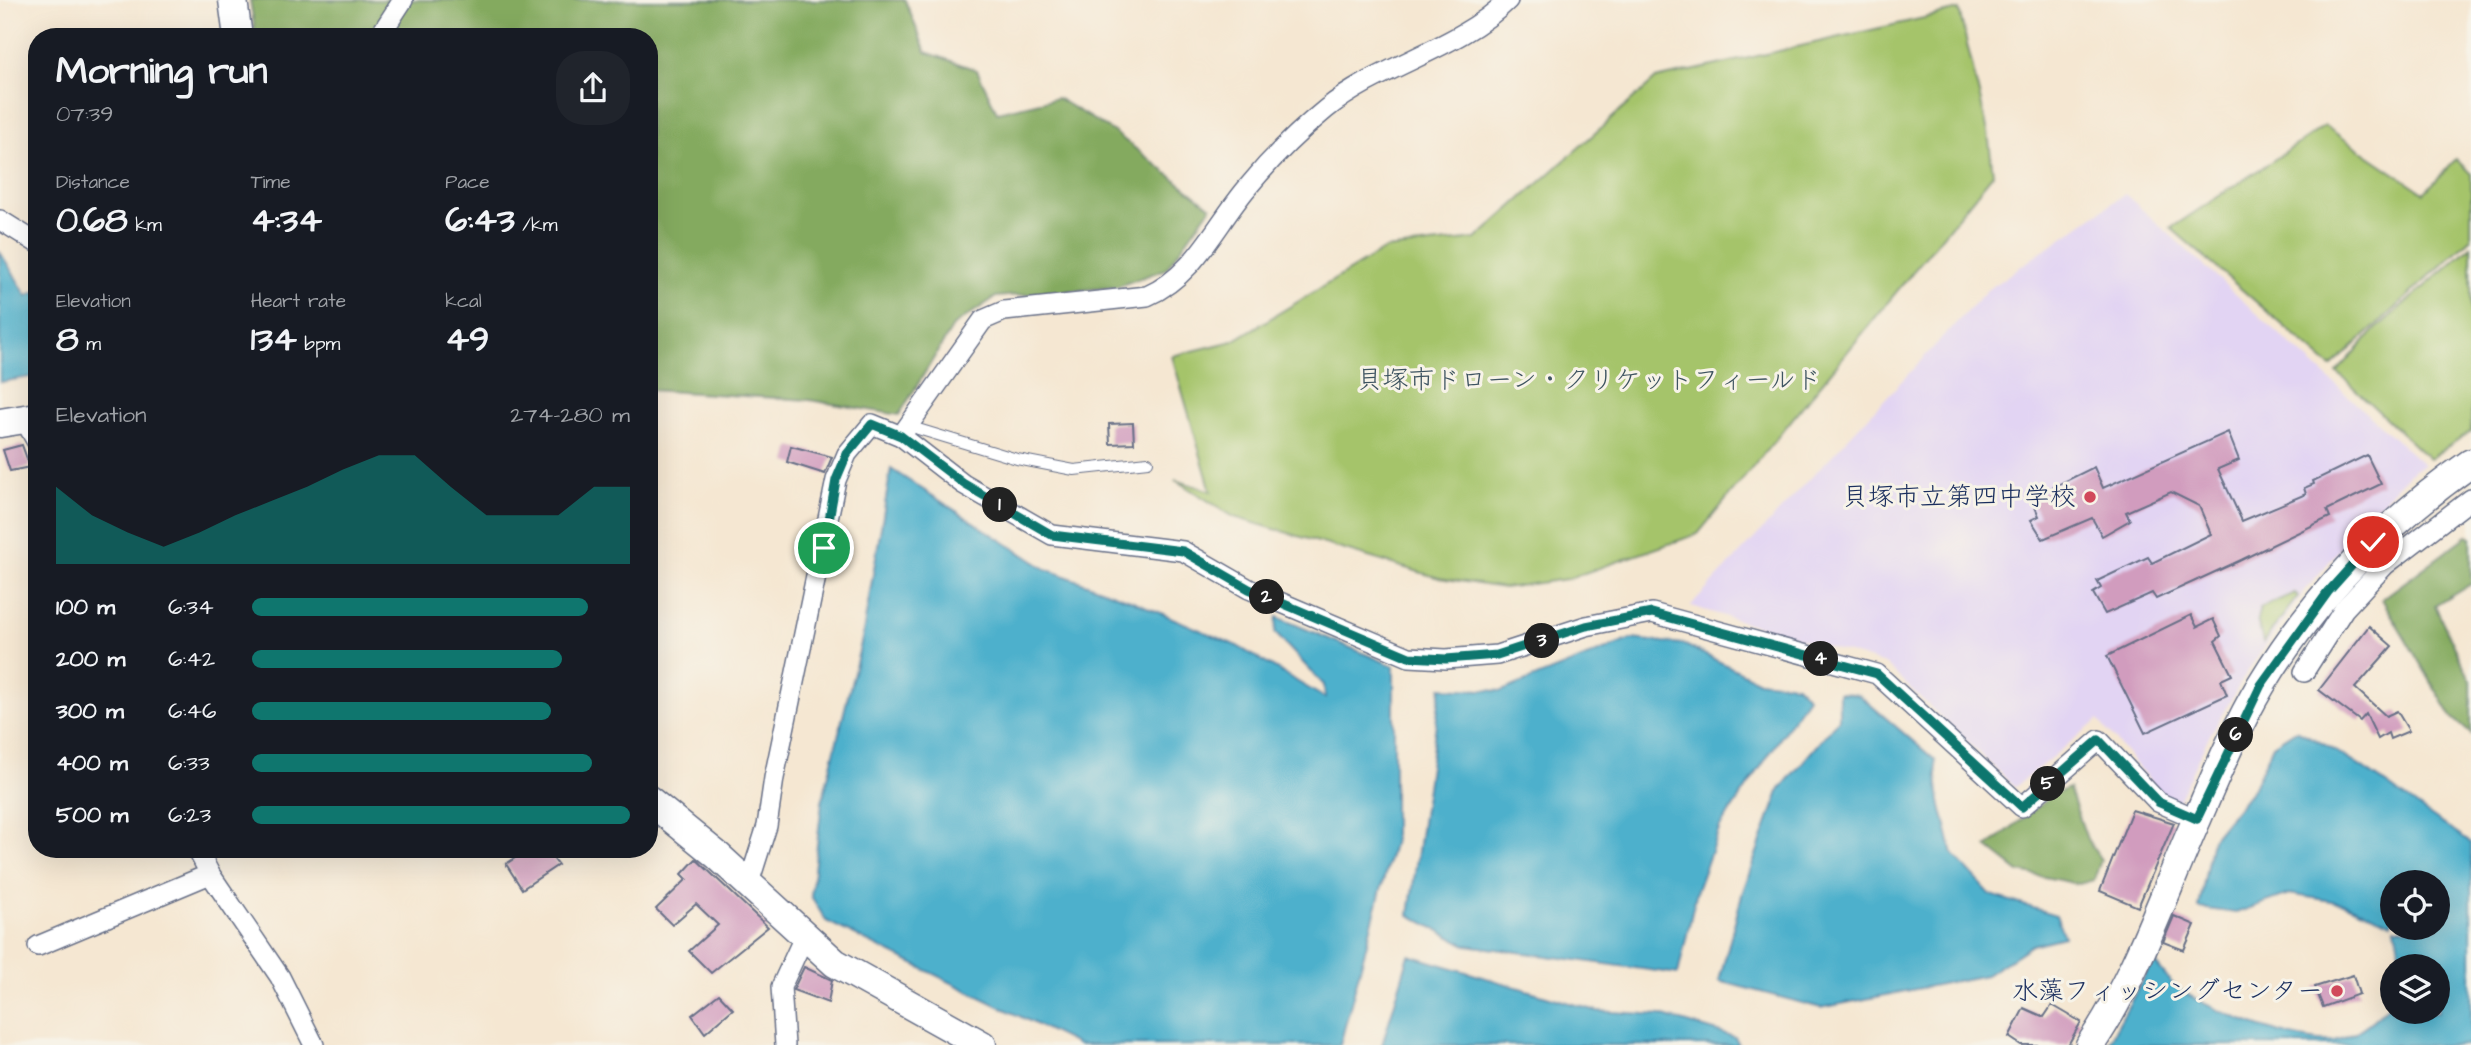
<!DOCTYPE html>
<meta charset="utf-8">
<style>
:root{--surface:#171b24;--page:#20242c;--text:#f1f3f6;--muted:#9ea1a6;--accent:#0f766e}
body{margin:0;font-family:"Architects Daughter","Klee One",sans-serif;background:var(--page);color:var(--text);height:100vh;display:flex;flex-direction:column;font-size:26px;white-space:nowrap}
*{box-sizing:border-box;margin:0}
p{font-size:23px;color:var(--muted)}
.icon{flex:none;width:38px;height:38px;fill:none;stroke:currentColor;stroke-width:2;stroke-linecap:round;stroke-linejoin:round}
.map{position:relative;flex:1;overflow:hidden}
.side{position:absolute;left:28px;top:28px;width:630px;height:830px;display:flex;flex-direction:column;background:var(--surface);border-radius:28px;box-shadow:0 7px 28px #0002}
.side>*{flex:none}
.tools{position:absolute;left:2380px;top:870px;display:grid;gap:14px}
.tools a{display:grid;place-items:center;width:70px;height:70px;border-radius:50%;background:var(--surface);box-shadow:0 7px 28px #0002;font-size:35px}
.pin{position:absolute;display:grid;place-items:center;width:60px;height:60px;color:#fff;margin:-30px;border:4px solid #fff;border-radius:50%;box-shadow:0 2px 7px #0007}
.km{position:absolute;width:35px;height:35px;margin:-18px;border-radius:50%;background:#222;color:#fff;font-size:19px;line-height:35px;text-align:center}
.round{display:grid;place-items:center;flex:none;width:74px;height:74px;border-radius:28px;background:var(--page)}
.summary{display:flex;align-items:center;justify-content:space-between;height:119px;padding:0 28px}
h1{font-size:38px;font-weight:700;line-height:52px}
.stats{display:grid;grid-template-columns:repeat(3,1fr);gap:10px;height:119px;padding:7px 28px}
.stats div{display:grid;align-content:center}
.stats b{font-size:35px;font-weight:700}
.stats small{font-size:19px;font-weight:400}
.stats p{font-size:19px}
.chart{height:196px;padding:14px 28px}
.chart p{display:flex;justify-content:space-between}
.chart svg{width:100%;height:126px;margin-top:7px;fill:var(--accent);opacity:.7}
ul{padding:0 28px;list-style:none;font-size:23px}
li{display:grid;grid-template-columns:112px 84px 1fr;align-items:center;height:52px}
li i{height:18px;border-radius:9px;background:var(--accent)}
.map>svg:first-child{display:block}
</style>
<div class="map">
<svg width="2471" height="1045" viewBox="0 0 2471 1045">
<rect width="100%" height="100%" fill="#f7f3e8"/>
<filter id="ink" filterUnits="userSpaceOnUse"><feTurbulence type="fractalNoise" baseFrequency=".0143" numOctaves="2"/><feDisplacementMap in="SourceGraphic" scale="14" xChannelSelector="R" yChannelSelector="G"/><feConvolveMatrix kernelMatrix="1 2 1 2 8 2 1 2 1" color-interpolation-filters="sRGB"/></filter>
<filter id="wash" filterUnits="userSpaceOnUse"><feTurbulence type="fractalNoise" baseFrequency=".00686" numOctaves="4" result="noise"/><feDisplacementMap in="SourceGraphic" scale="28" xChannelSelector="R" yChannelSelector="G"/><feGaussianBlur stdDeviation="1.57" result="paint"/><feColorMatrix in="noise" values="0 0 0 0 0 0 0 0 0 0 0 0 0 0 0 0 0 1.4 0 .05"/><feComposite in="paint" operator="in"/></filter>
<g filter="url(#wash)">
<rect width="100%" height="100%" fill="#f5e7d2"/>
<!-- built -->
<polygon fill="#e2d4f3" points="2125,194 2424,465 2414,469 2360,525 2304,592 2249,669 2207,740 2177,803 2162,795 2098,720 2015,787 1885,664 1691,606 1987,290"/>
<!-- green -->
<g fill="#a5c46b" stroke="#607a64" stroke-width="2">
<polygon points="1959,10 1988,132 1993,174 1698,534 1567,579 1504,588 1439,578 1234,517 1175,480 1211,491 1172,356 1233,341 1385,249 1476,239 1656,79"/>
<polygon points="2325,126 2424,193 2456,159 2471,174 2471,238 2331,367 2171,228"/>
<polygon points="2471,246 2471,431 2429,459 2337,372 2377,328"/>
<polygon points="2295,593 2298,596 2263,642 2257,619 2260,608"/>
</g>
<!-- forest -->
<g fill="#84aa5f" stroke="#506c5e" stroke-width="2">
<polygon points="250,0 905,0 926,52 977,70 997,112 1057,98 1114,132 1211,207 1166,269 1116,287 996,297 954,325 899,415 809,400 649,390 649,37 256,37"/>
<polygon points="2467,536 2471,538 2471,584 2435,606 2471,681 2471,734 2452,717 2382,599"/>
<polygon points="2069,788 2087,839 2101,860 2094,880 2079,884 2019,872 1987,847 2054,794"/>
</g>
<!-- water -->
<g fill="#4db0cc" stroke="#347095" stroke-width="2">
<polygon points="0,252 27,296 37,291 37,376 0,382"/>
<polygon points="891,469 1046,569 1133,601 1237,646 1325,698 1324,685 1275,633 1277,617 1394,666 1394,840 1340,1045 1078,1045 826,921 811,896 822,802 862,639"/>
<polygon points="1631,639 1683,644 1759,681 1797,685 1808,697 1720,827 1697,890 1678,974 1466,945 1409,915 1441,688 1502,691"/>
<polygon points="1839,693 1859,695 1935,760 1940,802 1953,854 1991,895 2056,915 2064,937 2032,945 1986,975 1821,1008 1719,981 1743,891 1780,789 1839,719"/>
<path d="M2296,730C2359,759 2413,806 2471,843V1045H2107L2153,961C2160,968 2166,978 2174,985C2203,1009 2298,1045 2335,1041C2356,1036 2379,1017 2392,1001V1012H2438V966H2403L2395,928H2438V882H2392V923L2344,903L2289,894L2236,913L2199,908L2212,839L2253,789L2273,745Z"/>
<polygon points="1409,955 1597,1011 1661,1015 1735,1037 1739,1045 1382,1045"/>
</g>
<g id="blocks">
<!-- building -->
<g fill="#d19cbe">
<polygon points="1133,423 1134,443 1110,444 1109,424"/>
<polygon points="2228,432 2239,460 2218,469 2242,521 2306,494 2304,488 2314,484 2313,481 2367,455 2381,484 2327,510 2330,517 2239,561 2156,599 2152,593 2105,614 2093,593 2101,588 2097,581 2148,557 2152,563 2211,534 2199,506 2171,492 2126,512 2130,520 2102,536 2092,518 2043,539 2031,520 2039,516 2031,498 2094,467 2103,488"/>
<polygon points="22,445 30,467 10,471 3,450"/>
<polygon points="791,446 832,457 825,474 787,462"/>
<polygon points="2191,615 2197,627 2213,619 2221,636 2215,641 2232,675 2221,680 2227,695 2145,733 2107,656"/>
<polygon points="2369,626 2392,646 2355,688 2386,716 2397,711 2409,731 2390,739 2388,733 2378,739 2366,714 2360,721 2319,690"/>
<polygon points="2132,810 2174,823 2138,907 2100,891"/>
<polygon points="529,849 546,849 558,865 522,889 506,864"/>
<polygon points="696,859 768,927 711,973 689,951 718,925 696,904 672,925 656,909 687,879 682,874"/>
<polygon points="2174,916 2195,925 2184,950 2163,942"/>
<polygon points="804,967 832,980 828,1003 793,990"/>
<polygon points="2353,975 2359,994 2323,1007 2315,987"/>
<polygon points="719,994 733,1009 705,1033 692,1015"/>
<polygon points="2052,1005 2081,1022 2068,1045 2021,1045 2009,1037 2024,1008 2044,1017"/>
</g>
</g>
</g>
<g filter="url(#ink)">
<use href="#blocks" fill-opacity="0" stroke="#676f87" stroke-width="2"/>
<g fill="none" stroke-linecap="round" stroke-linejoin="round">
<!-- lane casing -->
<g stroke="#676f87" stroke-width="12">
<polyline id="lane" points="918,429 1017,459 1074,470 1148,462"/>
</g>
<!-- street casing -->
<g stroke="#676f87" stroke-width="22">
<g id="street">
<polyline points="379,37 403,0"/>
<polyline points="0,220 37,243"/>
<polyline points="24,419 37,442"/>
<path d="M901,436L983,320L1004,311L1147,296C1195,275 1215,226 1247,188C1269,161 1299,131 1326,109C1380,65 1459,49 1508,0"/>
<polyline points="2304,672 2344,609 2385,565 2471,499"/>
<polyline points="197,849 210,874 280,977 314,1045"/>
<polyline points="748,886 767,826 774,778 836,480 847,454 872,424 901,436 963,484 1052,535 1183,551 1249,589 1409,657 1446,659 1497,655 1586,626 1652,613 1877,674 2022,807 2099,740 2158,802 2197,819"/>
<polyline points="38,946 210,874"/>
<polyline points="785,1045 781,987 804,937"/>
</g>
</g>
<!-- secondary casing -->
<g stroke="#676f87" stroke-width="31">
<g id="secondary">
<polyline points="233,0 238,37"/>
<polyline points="0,423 37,417"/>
<polyline points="649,800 718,856 835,963 982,1045"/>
<path d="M2090,1045C2137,976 2163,895 2197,819C2216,775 2236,727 2261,685C2314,597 2387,521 2471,463"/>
</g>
</g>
<!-- lane -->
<use href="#lane" stroke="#fff" stroke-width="10"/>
<!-- street -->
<use href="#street" stroke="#fff" stroke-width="19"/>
<!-- secondary -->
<use href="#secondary" stroke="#fff" stroke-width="28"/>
</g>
</g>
<g fill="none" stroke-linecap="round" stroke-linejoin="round" filter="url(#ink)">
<!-- route casing -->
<g stroke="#fff" stroke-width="14">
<polyline id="route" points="824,548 836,480 847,454 872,424 901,436 964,484 1052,535 1183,551 1249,589 1409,657 1446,659 1497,655 1586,626 1652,613 1877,674 2022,807 2099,740 2158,802 2197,819 2261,685 2328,592 2373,542"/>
</g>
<!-- route -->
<use href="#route" stroke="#0f766e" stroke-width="9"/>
</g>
<!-- markers -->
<g fill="#d1495b" stroke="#f7f3e8" stroke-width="2.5">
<circle cx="2090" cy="497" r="7"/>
<circle cx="2337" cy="991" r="7"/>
</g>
<g text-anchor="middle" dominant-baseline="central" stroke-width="6" stroke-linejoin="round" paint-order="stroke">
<!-- park labels -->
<g font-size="26" fill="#3e5461" stroke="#f7f3e8">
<text x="1589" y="380">貝塚市ドローン・クリケットフィールド</text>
</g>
<!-- poi labels -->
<g font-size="26" fill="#1b2f5e" stroke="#f7f3e8" text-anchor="end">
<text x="2076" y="497">貝塚市立第四中学校</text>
<text x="2323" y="991">水藻フィッシングセンター</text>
</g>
</g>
</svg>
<div class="tools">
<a><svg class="icon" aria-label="locate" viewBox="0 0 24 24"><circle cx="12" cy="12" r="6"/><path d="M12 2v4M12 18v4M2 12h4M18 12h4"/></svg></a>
<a><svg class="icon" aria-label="layers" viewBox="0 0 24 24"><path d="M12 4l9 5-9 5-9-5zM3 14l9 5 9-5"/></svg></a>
</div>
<div class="pin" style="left:824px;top:548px;background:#1e9e55"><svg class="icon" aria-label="arrive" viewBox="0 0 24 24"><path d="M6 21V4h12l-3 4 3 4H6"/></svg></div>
<div class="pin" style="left:2373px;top:542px;background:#d93025"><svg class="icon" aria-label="check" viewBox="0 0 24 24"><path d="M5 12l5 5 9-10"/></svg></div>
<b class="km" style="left:1000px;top:505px">1</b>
<b class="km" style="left:1267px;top:597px">2</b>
<b class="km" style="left:1542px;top:641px">3</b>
<b class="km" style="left:1821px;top:659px">4</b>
<b class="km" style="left:2048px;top:784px">5</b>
<b class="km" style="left:2236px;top:735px">6</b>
<section class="side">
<div class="summary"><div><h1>Morning run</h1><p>07:39</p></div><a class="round"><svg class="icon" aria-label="share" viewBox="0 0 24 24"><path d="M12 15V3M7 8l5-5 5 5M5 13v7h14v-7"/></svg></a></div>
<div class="stats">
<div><p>Distance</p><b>0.68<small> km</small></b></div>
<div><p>Time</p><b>4:34</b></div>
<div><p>Pace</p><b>6:43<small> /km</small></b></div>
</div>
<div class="stats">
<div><p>Elevation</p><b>8<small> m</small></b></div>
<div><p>Heart rate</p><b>134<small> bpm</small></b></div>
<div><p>kcal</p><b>49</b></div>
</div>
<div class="chart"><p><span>Elevation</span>274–280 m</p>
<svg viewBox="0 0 160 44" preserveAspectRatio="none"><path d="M0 44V17L10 27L20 33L30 38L40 33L50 27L60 22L70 17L80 11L90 6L100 6L110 17L120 27L130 27L140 27L150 17L160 17V44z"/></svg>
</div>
<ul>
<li><b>100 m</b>6:34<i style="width:89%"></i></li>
<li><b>200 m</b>6:42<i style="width:82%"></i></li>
<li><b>300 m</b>6:46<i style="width:79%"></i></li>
<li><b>400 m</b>6:33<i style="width:90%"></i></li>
<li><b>500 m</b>6:23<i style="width:100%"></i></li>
</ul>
</section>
</div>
